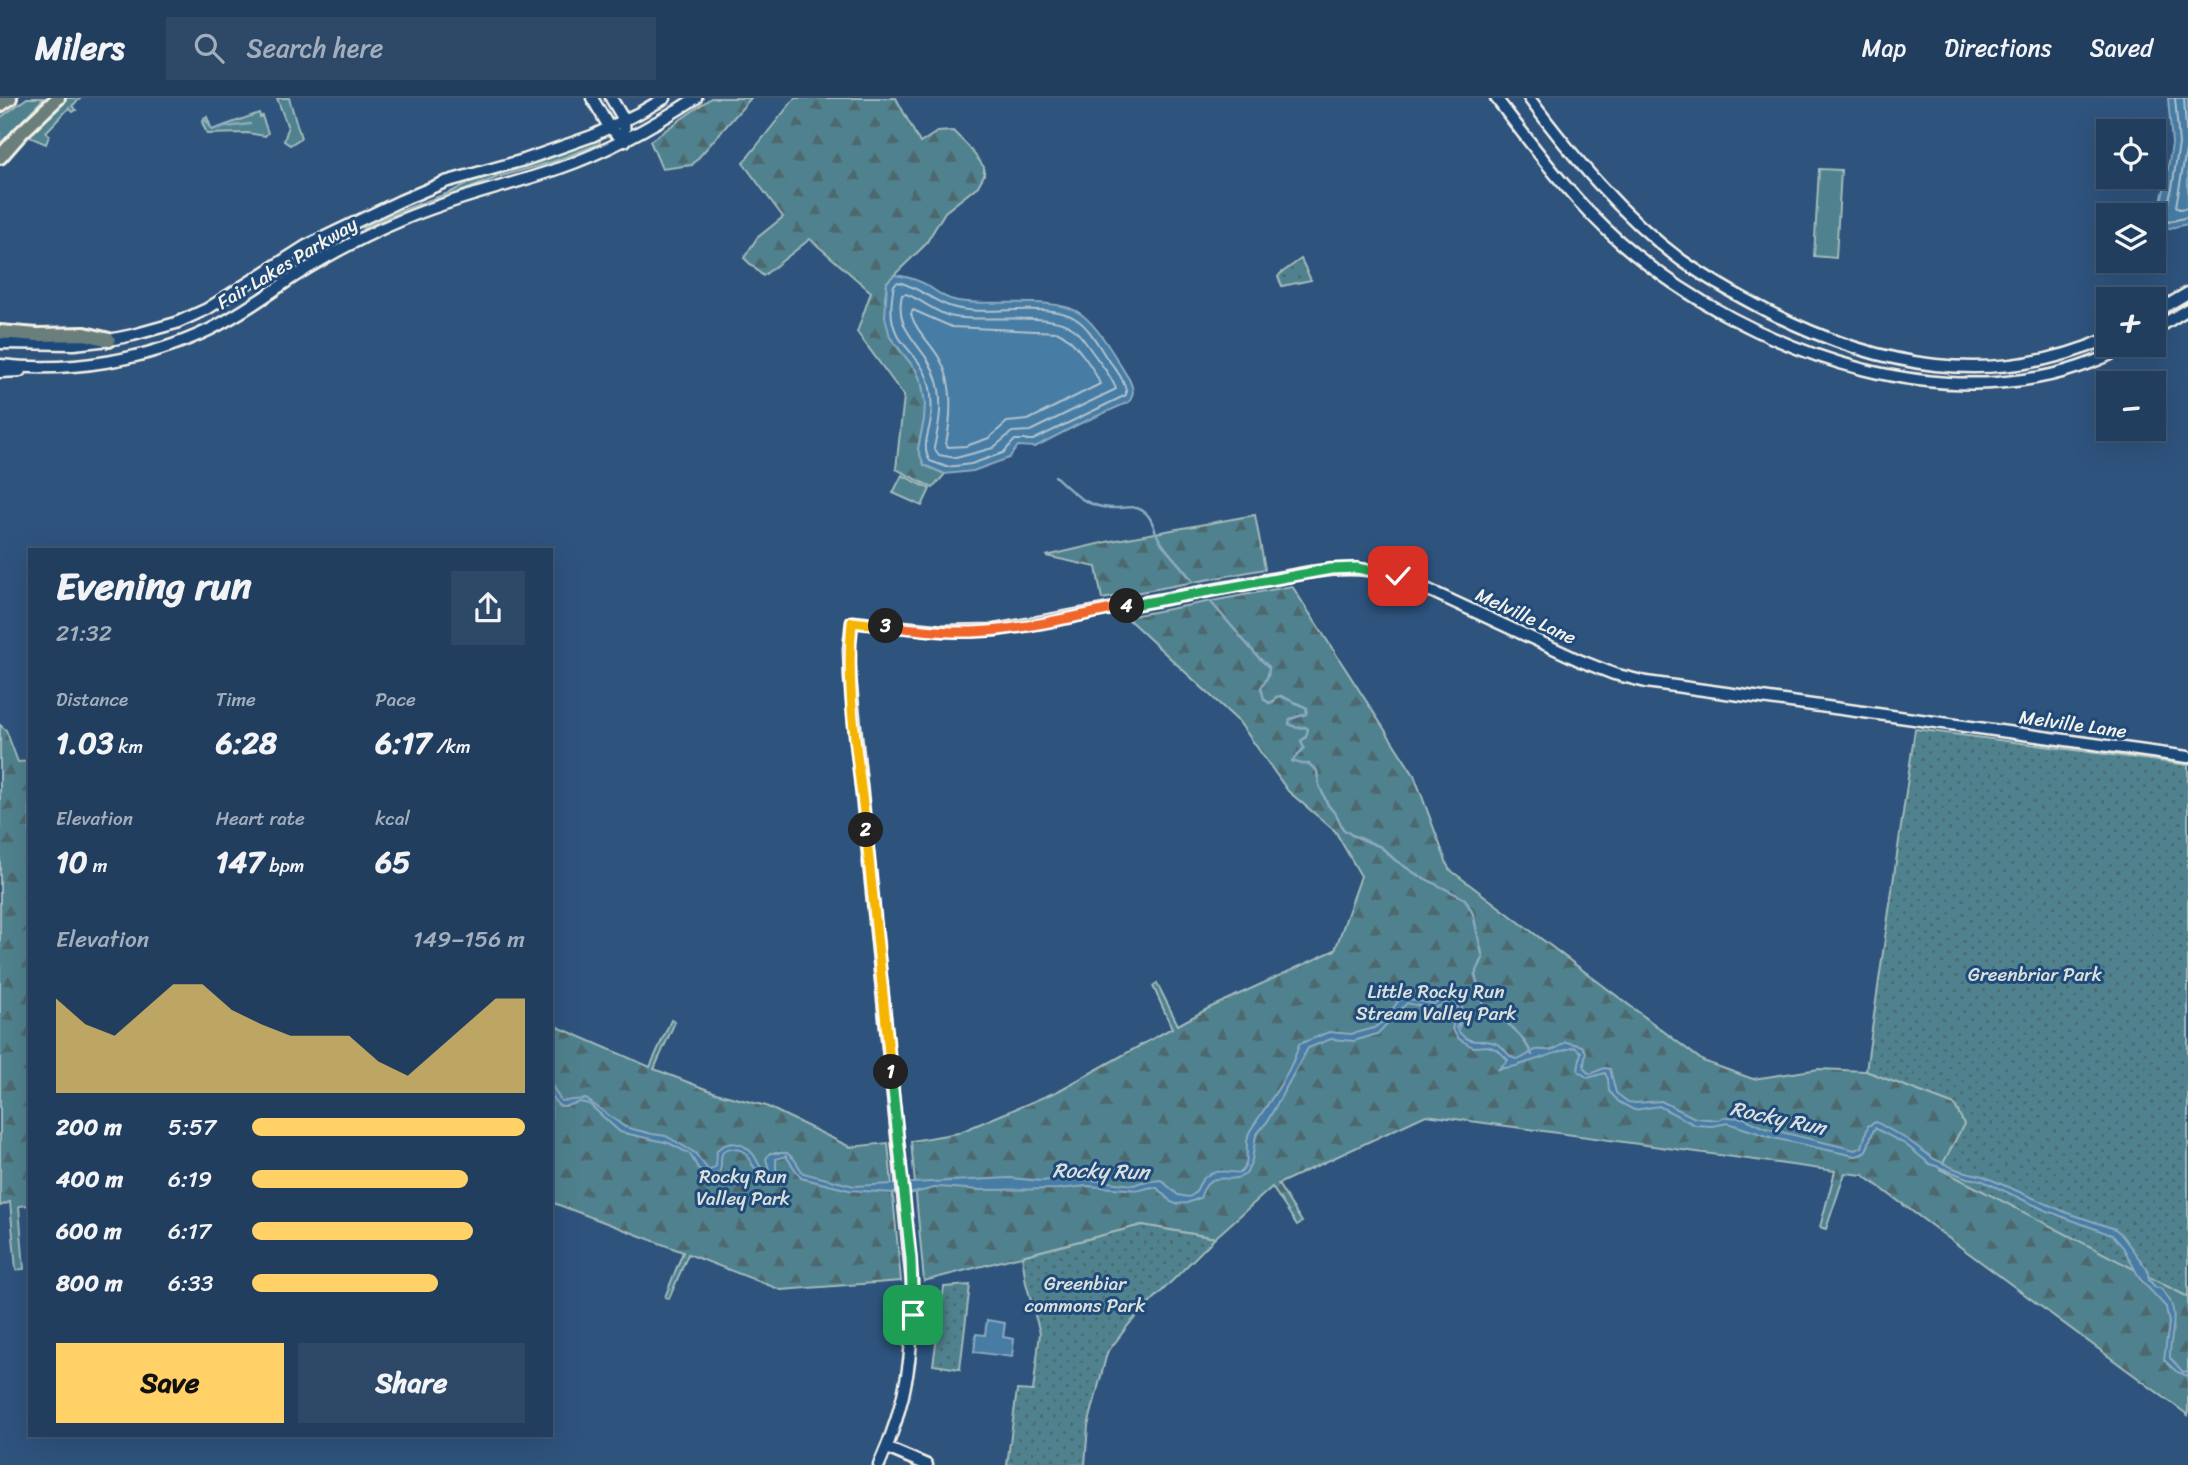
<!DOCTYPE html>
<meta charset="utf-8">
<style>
:root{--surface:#223e5e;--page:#2e4967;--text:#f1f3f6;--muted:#a2aebc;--line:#3f5773;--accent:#ffd166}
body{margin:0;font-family:Sriracha,sans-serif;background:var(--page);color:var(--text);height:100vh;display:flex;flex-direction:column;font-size:26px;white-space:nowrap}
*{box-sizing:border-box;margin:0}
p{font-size:23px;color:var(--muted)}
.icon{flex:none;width:38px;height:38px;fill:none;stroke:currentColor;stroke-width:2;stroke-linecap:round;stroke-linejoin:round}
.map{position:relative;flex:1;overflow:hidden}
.side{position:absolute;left:28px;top:450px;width:525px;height:889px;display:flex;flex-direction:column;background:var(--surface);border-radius:0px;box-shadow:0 7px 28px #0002,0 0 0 2px var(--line)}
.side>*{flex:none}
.tools{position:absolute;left:2096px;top:21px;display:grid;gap:14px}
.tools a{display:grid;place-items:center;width:70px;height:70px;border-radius:0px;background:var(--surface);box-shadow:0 7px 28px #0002,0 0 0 2px var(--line);font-size:35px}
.pin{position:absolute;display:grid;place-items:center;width:60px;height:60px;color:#fff;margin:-30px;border-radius:14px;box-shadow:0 4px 10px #0006}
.km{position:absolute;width:35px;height:35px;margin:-18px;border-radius:50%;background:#222;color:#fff;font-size:19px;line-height:35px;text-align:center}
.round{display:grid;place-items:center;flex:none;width:74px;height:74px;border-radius:0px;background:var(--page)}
.summary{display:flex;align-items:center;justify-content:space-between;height:119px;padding:0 28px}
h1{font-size:38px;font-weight:700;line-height:52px}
.figures{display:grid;grid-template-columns:repeat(3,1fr);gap:10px;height:119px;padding:7px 28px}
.figures div{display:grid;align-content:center}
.figures b{font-size:30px;font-weight:700}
.figures small{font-size:19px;font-weight:400}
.figures p{font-size:19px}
.chart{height:196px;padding:14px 28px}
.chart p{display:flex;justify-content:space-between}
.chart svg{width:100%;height:126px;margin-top:7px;fill:var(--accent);opacity:.7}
.action{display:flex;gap:14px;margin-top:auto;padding:14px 28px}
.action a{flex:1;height:80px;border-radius:0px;background:var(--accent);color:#111;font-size:28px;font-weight:700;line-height:80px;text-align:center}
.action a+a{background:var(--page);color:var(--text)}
ul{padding:0 28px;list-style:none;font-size:23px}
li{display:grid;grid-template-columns:112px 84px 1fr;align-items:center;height:52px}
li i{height:18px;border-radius:9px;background:var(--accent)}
header{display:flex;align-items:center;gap:42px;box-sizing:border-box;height:98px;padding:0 35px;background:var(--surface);border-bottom:2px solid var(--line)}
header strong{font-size:33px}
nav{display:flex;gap:38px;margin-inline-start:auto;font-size:24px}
.search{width:490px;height:63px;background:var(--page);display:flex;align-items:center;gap:18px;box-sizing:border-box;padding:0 24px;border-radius:0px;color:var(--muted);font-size:26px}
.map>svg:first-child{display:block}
</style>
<header>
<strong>Milers</strong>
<div class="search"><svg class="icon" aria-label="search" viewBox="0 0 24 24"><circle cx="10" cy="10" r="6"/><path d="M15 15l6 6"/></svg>Search here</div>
<nav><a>Map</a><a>Directions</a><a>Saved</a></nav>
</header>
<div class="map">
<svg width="2188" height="1367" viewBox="0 0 2188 1367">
<defs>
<pattern id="forest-firs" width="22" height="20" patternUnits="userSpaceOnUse" patternTransform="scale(1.75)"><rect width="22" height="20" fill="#50828e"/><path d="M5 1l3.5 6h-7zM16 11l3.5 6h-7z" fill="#4d686e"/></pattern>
<pattern id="park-dots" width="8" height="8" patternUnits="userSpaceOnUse" patternTransform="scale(1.75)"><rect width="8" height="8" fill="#50828e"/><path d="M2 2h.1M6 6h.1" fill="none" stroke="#4d686e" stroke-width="1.8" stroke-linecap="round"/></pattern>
</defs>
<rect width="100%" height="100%" fill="#2e537d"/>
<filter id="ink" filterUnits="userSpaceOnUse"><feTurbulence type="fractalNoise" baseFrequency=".0143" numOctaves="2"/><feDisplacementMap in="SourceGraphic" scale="14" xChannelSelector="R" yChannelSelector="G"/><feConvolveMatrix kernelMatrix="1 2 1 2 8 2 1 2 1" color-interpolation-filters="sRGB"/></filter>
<g filter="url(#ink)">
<!-- grass -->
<g fill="#50828e" stroke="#a2babb" stroke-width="2">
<polygon points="27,0 44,0 0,46 0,20"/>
<polygon points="66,0 81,0 72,8 76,12 73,14 69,10 46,34 49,38 46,46 27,38"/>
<polygon points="277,0 289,0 301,40 290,47 284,43 288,30"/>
<polygon points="259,15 260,19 262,18 268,35 265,38 247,35 207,36 202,24 207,19 212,32"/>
<polygon points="598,42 600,43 599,46 552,64 498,79 362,133 363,130 400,113 451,94 473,83 540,64"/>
<polygon points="1819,71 1841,72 1836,160 1814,158"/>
<polygon points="902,377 930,391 922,408 893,395"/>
</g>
<!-- forest -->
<g fill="url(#forest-firs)" stroke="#a2babb" stroke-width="2">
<polygon points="711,0 751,0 692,67 662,71 650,43"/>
<polygon points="795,0 896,0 920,45 937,34 953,33 968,48 984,69 984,77 978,88 945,114 925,147 887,184 885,201 890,239 916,272 922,285 925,306 924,322 918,351 924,367 945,376 933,390 896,371 904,298 857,234 871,194 810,141 763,178 744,160 757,140 783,119 743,65"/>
<polygon points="1255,417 1265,471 1102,501 1096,469 1046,458 1111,443"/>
<polygon points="1292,488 1414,677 1449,771 1703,963 1753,981 1819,971 1866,973 1955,1007 1959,1016 2188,1167 2188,1317 1863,1077 1845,1075 1826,1131 1820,1129 1835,1073 1426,1017 1278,1086 1302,1124 1297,1127 1272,1089 1215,1140 1142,1127 924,1183 911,1043 958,1035 1058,993 1172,930 1153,888 1157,885 1178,927 1209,910 1335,852 1361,778 1335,733 1288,693 1239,624 1126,519"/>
<polygon points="0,627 6,632 18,664 30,663 30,1107 19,1108 24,1171 16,1172 10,1104 0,1108"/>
<polygon points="671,922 675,924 654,971 716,995 766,1008 850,1049 888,1045 901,1183 781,1192 688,1156 669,1201 665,1199 683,1154 551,1104 551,926 650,969"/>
</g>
<!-- park -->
<g fill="url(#park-dots)" stroke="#a2babb" stroke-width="2">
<polygon points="1301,161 1311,182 1282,188 1278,179 1280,176"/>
<polygon points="1915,631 2188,667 2188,1199 1940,1071 1964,1026 1955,1007 1866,973"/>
<polygon points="1142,1127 1215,1140 1130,1225 1107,1255 1088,1328 1085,1367 1007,1367 1017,1292 1033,1293 1040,1235 1026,1185 1022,1158"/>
<polygon points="970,1187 960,1271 933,1267 944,1189"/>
</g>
<!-- water -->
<g fill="#477ba4" stroke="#8caabf" stroke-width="2">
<polygon points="2168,0 2188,0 2188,126 2166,131 2158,130 2156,122 2165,88 2172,46"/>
<path d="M894,177C904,178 915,181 925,186C936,193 945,201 958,203C992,209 1055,197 1081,216C1099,229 1117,262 1129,281C1133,290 1135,295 1129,304L1079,326L1035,349L1018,348L1009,360L973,373L945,376L924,367L918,351L924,322L925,306L922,285L916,272L890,239L885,219L887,184Z"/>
<path d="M1446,899H1452L1461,905L1463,915L1459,929L1458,925L1456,930C1471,952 1483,937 1499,947C1506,951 1508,960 1516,961C1525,962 1528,954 1536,952C1541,951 1547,953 1552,952C1557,951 1562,946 1566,944L1582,948L1586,954C1585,963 1580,972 1591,976L1604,970L1610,971L1616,995L1628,1004L1636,1005L1661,1003L1695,1020L1719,1022L1725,1019L1744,1020L1765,1030L1855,1052L1862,1049L1868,1028L1876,1024L1908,1042L1934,1061L1958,1072L1983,1078L2065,1114L2115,1131L2120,1135L2147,1171L2149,1182L2156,1190H2160C2184,1212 2169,1235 2170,1260L2183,1274L2188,1273V1278L2177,1274L2164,1262L2169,1225L2166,1209L2140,1181L2123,1149L2112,1137L2045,1112L1981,1082L1967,1080L1939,1069L1930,1066L1905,1046L1875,1030C1868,1040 1871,1057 1855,1058L1773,1040L1728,1025L1712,1028L1695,1027L1659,1008L1634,1012L1619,1004L1609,993L1608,981L1605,975L1588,980L1578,973L1581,954L1574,949L1516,968L1499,971L1508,962L1498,952L1488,948L1473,949L1459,941L1452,931L1458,909L1453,902L1433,911L1407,905L1377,936L1354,943L1331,941L1308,950L1267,1024L1256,1037L1252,1062L1246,1076C1226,1089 1211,1067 1200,1100L1187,1105L1176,1106L1171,1104L1157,1090L1152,1089L1140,1092L1087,1088L1058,1091L980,1092L939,1089L909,1096L849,1092L801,1080L786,1058L776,1061V1074L773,1076C768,1075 761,1075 757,1072C747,1064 751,1052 734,1051C729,1050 727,1050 723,1054C719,1060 723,1068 719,1075L710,1078L698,1070L690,1056L669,1045L620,1034L589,1006L580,1004L566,1008H560C552,1003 551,995 551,986L561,1003L586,1001L625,1029L652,1036L666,1038L695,1055L709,1073L716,1068L717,1052C729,1042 742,1043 753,1056C756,1060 758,1066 762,1071H769L766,1061L770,1055H787L794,1061L803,1075L854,1088L1010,1080L1041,1083L1071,1080L1134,1087L1142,1084L1161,1082L1178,1097L1188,1099C1195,1097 1196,1094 1199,1087C1208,1070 1223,1073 1240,1075C1253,1064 1242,1046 1250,1033C1267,1006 1291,977 1299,946L1329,934L1351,936L1374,930L1384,923L1399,902L1404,900L1434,906Z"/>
<polygon points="987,1222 1005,1225 1003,1239 1014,1241 1012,1259 974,1254 976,1236 985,1237"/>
</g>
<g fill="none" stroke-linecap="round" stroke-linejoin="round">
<!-- shore -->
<g stroke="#afc2cd" stroke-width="2">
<polyline points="2175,0 2179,46 2172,90 2164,120 2168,124 2188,119"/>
<polyline points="2184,0 2187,47 2176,108 2179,111 2188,110"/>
<path d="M898,184C919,189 932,203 952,209C987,220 1047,202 1076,221C1089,229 1098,247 1106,259C1114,269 1127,284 1126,297L1033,342H1015L1003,355L971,366L947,369L930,363C921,349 929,336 931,320C932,308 932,294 928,282C922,263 906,252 897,236C889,221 891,203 894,187Z"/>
<path d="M906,196C923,202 936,216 954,219C984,224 1051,214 1072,230C1081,236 1087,247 1093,255C1101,266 1112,279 1116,291L1030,333L1012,334L993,350L956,360L939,357L934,350C939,327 944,303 936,280C926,247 893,235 902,197Z"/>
<path d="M913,212L952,229L1058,234C1073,240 1095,272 1100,286L1028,322L1007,324L989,340L966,348L948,349L946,345C952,317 954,284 938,258C929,243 916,233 911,216Z"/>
</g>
<!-- stream -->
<g stroke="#8caabf" stroke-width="2.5">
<polyline points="204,20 211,31"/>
<polyline points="217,30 250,26"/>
<path d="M1055,378C1072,394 1086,409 1111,410C1123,411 1131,406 1143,413C1152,418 1154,432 1159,441C1168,456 1183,469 1193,484"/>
<path d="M1210,503L1259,560L1269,569L1268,578L1261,590L1264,601L1269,605L1274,603L1276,599L1281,598L1307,610L1306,616L1290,621L1289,626L1297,630L1305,629L1308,631L1306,639L1301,643L1304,650L1292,663L1301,666H1309L1317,673L1319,687L1328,707L1337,718L1343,731L1352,737L1381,749L1395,762L1416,776L1465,801L1473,816L1483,860L1475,877L1484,909C1503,920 1523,936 1532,957"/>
</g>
<!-- secondary casing -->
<g stroke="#f4f1e8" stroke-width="15">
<g id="secondary">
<polyline points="592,0 609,29 625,43"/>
<polyline points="611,0 624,22 625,43"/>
<path d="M1496,0C1535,51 1572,102 1620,144C1750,256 1967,337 2129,247"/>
<path d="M1529,0C1573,59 1621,117 1681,162C1708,181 1738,198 1767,213C1877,269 1992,292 2109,240"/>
<polyline points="2154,215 2188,195"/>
<polyline points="2154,232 2188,211"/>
<polyline points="0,245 74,246 109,242 133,237 176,225 207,211 306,148 400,103 445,84 524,62 592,38 639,15 665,0"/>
<path d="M0,267C71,275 147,262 211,231C240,216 266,198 292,180C328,157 365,137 404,121C455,99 509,88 560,70C609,53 653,28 696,0"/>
<polyline points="0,274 20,273"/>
<polyline points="887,1350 927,1367"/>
<path d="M879,1367C908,1303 914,1252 912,1183L850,580L849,551L852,524L943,533L995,532L1311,474C1344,469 1375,469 1407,482L1581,563L1614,576L1646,584L2188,659"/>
</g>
</g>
<!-- highway casing -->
<g stroke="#f4f1e8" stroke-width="18">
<g id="highway">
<polyline points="0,7 10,0"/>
<polyline points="0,59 21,35 58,0"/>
<polyline points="0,234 38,237 85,236 109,242"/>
</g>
</g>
<!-- secondary -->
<use href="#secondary" stroke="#1f4a7a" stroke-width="10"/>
<!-- highway -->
<use href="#highway" stroke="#6b7f7c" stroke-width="12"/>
</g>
</g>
<g fill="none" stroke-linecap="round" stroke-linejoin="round" filter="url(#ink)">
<!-- split-1 casing -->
<g stroke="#fff" stroke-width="14">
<polyline id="split-1" points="891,974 911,1161 913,1217"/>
</g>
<!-- split-2 casing -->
<g stroke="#fff" stroke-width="14">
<polyline id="split-2" points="866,732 891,974"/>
</g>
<!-- split-3 casing -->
<g stroke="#fff" stroke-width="14">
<path id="split-3" d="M866,732C859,664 845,593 852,524L886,528"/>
</g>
<!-- split-4 casing -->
<g stroke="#fff" stroke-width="14">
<path id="split-4" d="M886,528C914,531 943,535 972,534C1024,532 1076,518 1127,508"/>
</g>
<!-- split-5 casing -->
<g stroke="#fff" stroke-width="14">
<polyline id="split-5" points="1127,508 1331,471 1357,470 1398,478"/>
</g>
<!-- split-1 -->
<use href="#split-1" stroke="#22a559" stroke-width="9"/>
<!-- split-2 -->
<use href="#split-2" stroke="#f5b400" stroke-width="9"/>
<!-- split-3 -->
<use href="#split-3" stroke="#f5b400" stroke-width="9"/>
<!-- split-4 -->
<use href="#split-4" stroke="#f0652b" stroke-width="9"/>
<!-- split-5 -->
<use href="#split-5" stroke="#22a559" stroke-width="9"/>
</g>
<g text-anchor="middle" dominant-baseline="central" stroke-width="6" stroke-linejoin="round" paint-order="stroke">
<!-- street labels -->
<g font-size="19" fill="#f4f1e8" stroke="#1f4a7a">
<text transform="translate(287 165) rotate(-31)">Fair Lakes Parkway</text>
<text transform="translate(1526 518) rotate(25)">Melville Lane</text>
<text transform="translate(2073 626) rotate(8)">Melville Lane</text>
</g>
<!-- park labels -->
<g font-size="19" fill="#dbe0da" stroke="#1f4a7a">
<text x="2035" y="876">Greenbriar Park</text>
<text x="1436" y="893">Little Rocky Run<tspan x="1436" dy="22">Stream Valley Park</tspan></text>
<text x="743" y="1078">Rocky Run<tspan x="743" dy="22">Valley Park</tspan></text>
<text x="1085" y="1185">Greenbiar<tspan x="1085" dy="22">commons Park</tspan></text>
</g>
<!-- water labels -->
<g font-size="21" font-style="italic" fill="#dadfde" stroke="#1f4a7a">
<text transform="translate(1778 1020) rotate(12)">Rocky Run</text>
<text transform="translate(1101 1073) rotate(1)">Rocky Run</text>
</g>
</g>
</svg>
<div class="tools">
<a><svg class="icon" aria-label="locate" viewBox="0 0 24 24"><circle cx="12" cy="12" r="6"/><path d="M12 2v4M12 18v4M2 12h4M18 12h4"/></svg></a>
<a><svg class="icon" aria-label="layers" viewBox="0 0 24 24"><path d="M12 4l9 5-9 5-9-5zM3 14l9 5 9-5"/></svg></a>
<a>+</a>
<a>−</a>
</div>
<div class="pin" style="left:913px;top:1217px;background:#1e9e55"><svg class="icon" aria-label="arrive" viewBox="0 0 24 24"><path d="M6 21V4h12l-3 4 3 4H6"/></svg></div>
<div class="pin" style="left:1398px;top:478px;background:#d93025"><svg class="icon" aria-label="check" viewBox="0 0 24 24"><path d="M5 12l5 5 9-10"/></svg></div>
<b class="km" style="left:891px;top:974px">1</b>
<b class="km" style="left:866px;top:732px">2</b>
<b class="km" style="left:886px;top:528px">3</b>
<b class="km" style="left:1127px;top:508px">4</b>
<section class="side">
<div class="summary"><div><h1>Evening run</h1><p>21:32</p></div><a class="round"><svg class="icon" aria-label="share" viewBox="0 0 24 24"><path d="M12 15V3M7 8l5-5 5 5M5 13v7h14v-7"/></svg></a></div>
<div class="figures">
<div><p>Distance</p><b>1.03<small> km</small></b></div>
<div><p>Time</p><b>6:28</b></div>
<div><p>Pace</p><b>6:17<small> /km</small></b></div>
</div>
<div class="figures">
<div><p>Elevation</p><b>10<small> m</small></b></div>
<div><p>Heart rate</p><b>147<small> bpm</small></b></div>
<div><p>kcal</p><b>65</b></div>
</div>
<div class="chart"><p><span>Elevation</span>149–156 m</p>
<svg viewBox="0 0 160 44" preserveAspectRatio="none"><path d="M0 44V11L10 20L20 24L30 15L40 6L50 6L60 15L70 20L80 24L90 24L100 24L110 33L120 38L130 29L140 20L150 11L160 11V44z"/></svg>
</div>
<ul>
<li><b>200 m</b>5:57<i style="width:100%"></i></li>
<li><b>400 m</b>6:19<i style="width:79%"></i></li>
<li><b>600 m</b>6:17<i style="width:81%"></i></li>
<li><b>800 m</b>6:33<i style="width:68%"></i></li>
</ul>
<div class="action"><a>Save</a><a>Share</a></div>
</section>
</div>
